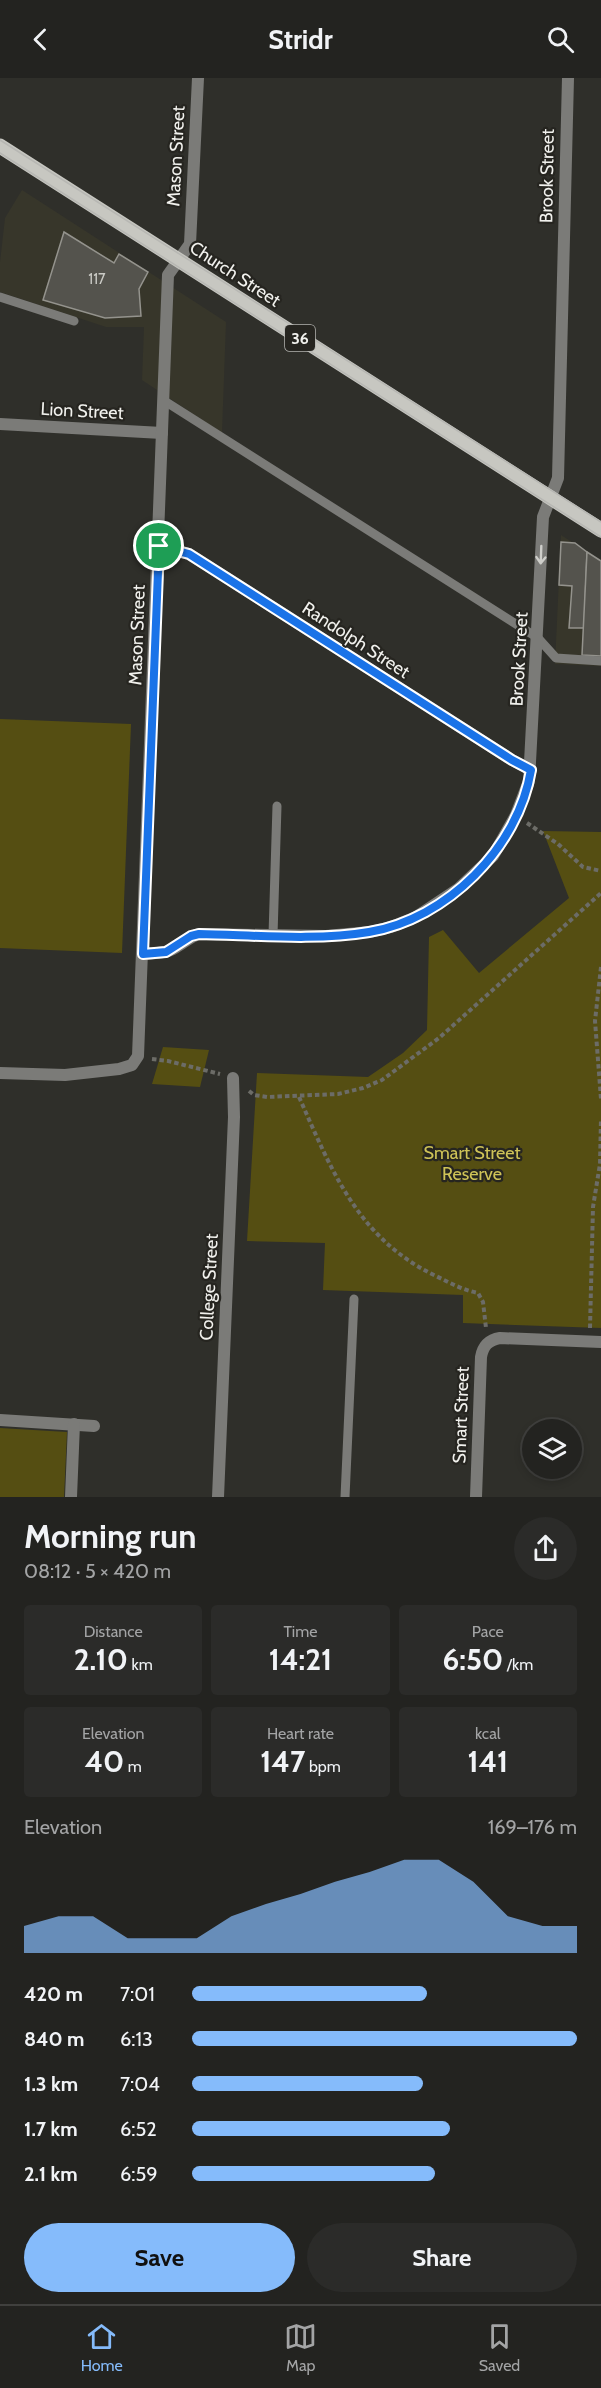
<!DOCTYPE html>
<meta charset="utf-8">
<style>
:root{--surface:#232320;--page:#2b2b29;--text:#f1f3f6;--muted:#a3a4a5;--line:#40403e;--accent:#85bbfb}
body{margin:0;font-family:Cabin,sans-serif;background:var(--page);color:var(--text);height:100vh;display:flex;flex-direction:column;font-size:22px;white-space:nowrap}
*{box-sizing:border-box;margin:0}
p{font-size:20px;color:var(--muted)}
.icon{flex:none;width:33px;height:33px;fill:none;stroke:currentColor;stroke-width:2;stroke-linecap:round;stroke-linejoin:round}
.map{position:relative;height:1419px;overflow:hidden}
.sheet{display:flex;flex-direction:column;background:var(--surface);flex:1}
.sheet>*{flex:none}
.fabs{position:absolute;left:522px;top:1341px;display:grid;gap:12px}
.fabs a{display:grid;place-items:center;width:60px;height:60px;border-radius:50%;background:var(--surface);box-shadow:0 3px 9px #0003,0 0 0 2px var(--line);font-size:30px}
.pin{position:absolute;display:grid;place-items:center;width:51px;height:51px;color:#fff;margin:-26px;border:3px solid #fff;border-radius:50%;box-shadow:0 2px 6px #0007}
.round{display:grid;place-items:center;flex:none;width:63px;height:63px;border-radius:32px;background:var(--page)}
.overview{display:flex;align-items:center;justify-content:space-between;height:102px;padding:0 24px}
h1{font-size:33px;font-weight:700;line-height:45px}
.metrics{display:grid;grid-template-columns:repeat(3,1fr);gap:9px;height:102px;padding:6px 24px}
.metrics div{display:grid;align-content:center;border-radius:6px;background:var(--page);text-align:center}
.metrics b{font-size:30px;font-weight:700}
.metrics small{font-size:16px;font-weight:400}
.metrics p{font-size:16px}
.chart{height:168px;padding:12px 24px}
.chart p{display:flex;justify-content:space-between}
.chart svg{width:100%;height:108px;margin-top:6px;fill:var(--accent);opacity:.7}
.primary-button{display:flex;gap:12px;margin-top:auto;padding:12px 24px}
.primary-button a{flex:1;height:69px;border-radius:36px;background:var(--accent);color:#111;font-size:24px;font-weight:700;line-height:69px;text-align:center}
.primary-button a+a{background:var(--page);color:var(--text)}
ul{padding:0 24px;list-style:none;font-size:20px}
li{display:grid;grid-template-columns:96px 72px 1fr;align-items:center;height:45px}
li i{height:15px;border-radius:8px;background:var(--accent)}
header{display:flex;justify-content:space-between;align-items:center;height:78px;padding:0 24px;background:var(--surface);font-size:27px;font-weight:700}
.dock{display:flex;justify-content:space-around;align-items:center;height:84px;border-top:2px solid var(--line);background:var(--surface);font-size:16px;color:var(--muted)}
.dock a{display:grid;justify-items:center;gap:3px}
.dock .on{color:var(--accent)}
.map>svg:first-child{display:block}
</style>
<header><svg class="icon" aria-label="back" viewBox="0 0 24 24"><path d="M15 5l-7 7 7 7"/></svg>Stridr<svg class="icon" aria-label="search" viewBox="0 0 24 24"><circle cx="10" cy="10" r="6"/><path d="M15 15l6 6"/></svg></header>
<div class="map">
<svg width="601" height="1419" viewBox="0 0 601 1419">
<rect width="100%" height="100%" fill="#2f2f2a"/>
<!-- built -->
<g fill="#37362a">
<polygon points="22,112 226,244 222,355 142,302 144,249 106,249 0,214 0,184 5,140"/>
<polygon points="561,457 601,483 601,588 555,586"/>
</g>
<!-- green -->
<g fill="#554e12">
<polygon points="0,641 131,646 122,875 0,870"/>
<polygon points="543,753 601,754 601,1250 463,1245 463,1217 323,1212 325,1165 247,1163 257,995 368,999 403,975 427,952 429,859 443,852 479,895 569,820"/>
<polygon points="163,969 209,972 200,1009 152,1006"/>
<polygon points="0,1350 67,1354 64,1419 0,1419"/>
</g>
<!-- building -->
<g fill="#54534d" stroke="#94938d" stroke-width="1.5">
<polygon points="64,154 114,185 119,176 148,194 139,211 141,238 105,240 43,222"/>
<polygon points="561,464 575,465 587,474 584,550 569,550 572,508 559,507"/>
<polygon points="587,474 601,483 601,578 582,577"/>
</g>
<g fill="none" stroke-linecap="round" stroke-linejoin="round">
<!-- path -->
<g stroke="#6c6c67" stroke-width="4" stroke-dasharray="4.5 3" stroke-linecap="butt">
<polyline points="527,745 558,766 583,789 601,793"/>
<polyline points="601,889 595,943 601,1021"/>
<polyline points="152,981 168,983 220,996"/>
<polyline points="249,1013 254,1017 267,1019 338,1016 363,1010 382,1002 439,960 601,815"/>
<path d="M299,1019C332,1093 358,1161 436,1198C450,1205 463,1212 478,1215L483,1224L486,1250"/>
<polyline points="590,1250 593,1129 600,1086 601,1041"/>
</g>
<!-- lane -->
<g stroke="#7b7b78" stroke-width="9">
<polyline points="0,219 74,243"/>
<polyline points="163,322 538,560 556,580 601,583"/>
<polyline points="273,857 277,728"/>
<polyline points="345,1419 354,1221"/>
</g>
<!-- street -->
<g stroke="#7b7b78" stroke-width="12">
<polyline points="0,346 162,355"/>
<polyline points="159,468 189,476 512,682 531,692"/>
<path d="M143,876C153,875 164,876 173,871C183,866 189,859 199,856L326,858L370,854L391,849L416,839L458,811L493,778L516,737L529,703L543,439L558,400L568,0"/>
<polyline points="0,995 65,997 119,991 132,987 138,978 168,197 190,166 198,0"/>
<polyline points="0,1342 94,1348"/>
<polyline points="71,1419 74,1346"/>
<polyline points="218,1419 234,1039 233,1000"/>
<path d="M476,1419L481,1279C483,1268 488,1262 500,1260L601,1264"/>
</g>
<!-- primary -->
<polyline stroke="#c7c7c1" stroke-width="15" points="0,68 601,452"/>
<!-- tram -->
<g stroke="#b7b7b3" stroke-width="1.5">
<polyline points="0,62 601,444"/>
<polyline points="0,75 601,459"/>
</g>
</g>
<!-- one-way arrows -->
<defs><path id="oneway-shaft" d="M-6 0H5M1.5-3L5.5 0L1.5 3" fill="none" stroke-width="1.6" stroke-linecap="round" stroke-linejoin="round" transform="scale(1.5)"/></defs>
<use stroke="#cececa" href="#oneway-shaft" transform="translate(541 477) rotate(92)"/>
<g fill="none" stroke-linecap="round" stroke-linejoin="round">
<!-- route casing -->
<g stroke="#fff" stroke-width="12">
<path id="route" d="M159,468L189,476L512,682L531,692C518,770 447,841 369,854C316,863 253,857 199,856L191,858L166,874L143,876Z"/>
</g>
<!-- route -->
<use href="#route" stroke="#1a73e8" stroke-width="8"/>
</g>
<g text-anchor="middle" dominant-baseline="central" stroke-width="4.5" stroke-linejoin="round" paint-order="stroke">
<!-- number labels -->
<g font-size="15" fill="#cacac5">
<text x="97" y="201">117</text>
</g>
<!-- shield labels -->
<rect fill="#262520" stroke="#b4b4b0" stroke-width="1.5" x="285" y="247" width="30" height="26" rx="4.5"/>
<g font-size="16" font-weight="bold" fill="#f1f1ed">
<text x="300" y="260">36</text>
</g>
<!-- street labels -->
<g font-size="18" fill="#f1f1ed" stroke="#262520">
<text transform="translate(176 78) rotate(-87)">Mason Street</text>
<text transform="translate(547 98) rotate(-89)">Brook Street</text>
<text transform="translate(235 196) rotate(33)">Church Street</text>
<text transform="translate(82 333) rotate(3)">Lion Street</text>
<text transform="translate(137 557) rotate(-88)">Mason Street</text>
<text transform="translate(356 562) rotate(33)">Randolph Street</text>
<text transform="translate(519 581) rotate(-87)">Brook Street</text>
<text transform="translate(209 1209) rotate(-87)">College Street</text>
<text transform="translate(461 1337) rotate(-88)">Smart Street</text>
</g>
<!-- park labels -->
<g font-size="18" fill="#cfc357" stroke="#262520">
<text x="472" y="1075">Smart Street<tspan x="472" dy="21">Reserve</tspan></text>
</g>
</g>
</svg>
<div class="fabs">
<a><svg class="icon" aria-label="layers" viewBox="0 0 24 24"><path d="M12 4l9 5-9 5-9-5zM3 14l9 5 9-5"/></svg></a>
</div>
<div class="pin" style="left:159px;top:468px;background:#1e9e55"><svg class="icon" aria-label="arrive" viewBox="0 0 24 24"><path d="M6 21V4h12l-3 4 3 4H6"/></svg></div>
</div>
<section class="sheet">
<div class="overview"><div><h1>Morning run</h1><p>08:12 · 5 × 420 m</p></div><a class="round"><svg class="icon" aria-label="share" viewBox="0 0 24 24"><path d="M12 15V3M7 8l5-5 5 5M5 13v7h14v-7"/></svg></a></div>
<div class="metrics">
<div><p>Distance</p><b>2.10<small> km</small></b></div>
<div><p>Time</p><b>14:21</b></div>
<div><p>Pace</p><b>6:50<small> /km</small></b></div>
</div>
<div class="metrics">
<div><p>Elevation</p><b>40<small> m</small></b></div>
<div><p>Heart rate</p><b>147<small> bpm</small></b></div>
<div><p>kcal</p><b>141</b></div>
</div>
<div class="chart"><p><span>Elevation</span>169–176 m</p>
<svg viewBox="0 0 160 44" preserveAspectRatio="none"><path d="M0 44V33L10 29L20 29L30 38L40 38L50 38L60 29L70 24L80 20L90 15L100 11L110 6L120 6L130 15L140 29L150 33L160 33V44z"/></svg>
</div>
<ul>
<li><b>420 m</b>7:01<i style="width:61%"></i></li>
<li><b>840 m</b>6:13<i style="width:100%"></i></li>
<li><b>1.3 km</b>7:04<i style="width:60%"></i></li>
<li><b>1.7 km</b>6:52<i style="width:67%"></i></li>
<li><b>2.1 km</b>6:59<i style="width:63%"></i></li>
</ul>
<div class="primary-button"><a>Save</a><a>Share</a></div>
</section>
<nav class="dock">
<a class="on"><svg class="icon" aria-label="home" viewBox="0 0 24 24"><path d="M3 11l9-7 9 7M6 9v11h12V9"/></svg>Home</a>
<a><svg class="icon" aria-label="map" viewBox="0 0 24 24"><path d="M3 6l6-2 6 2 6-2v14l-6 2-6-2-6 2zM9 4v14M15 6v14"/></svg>Map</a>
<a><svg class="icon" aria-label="saved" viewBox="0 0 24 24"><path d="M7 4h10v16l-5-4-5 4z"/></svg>Saved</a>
</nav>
